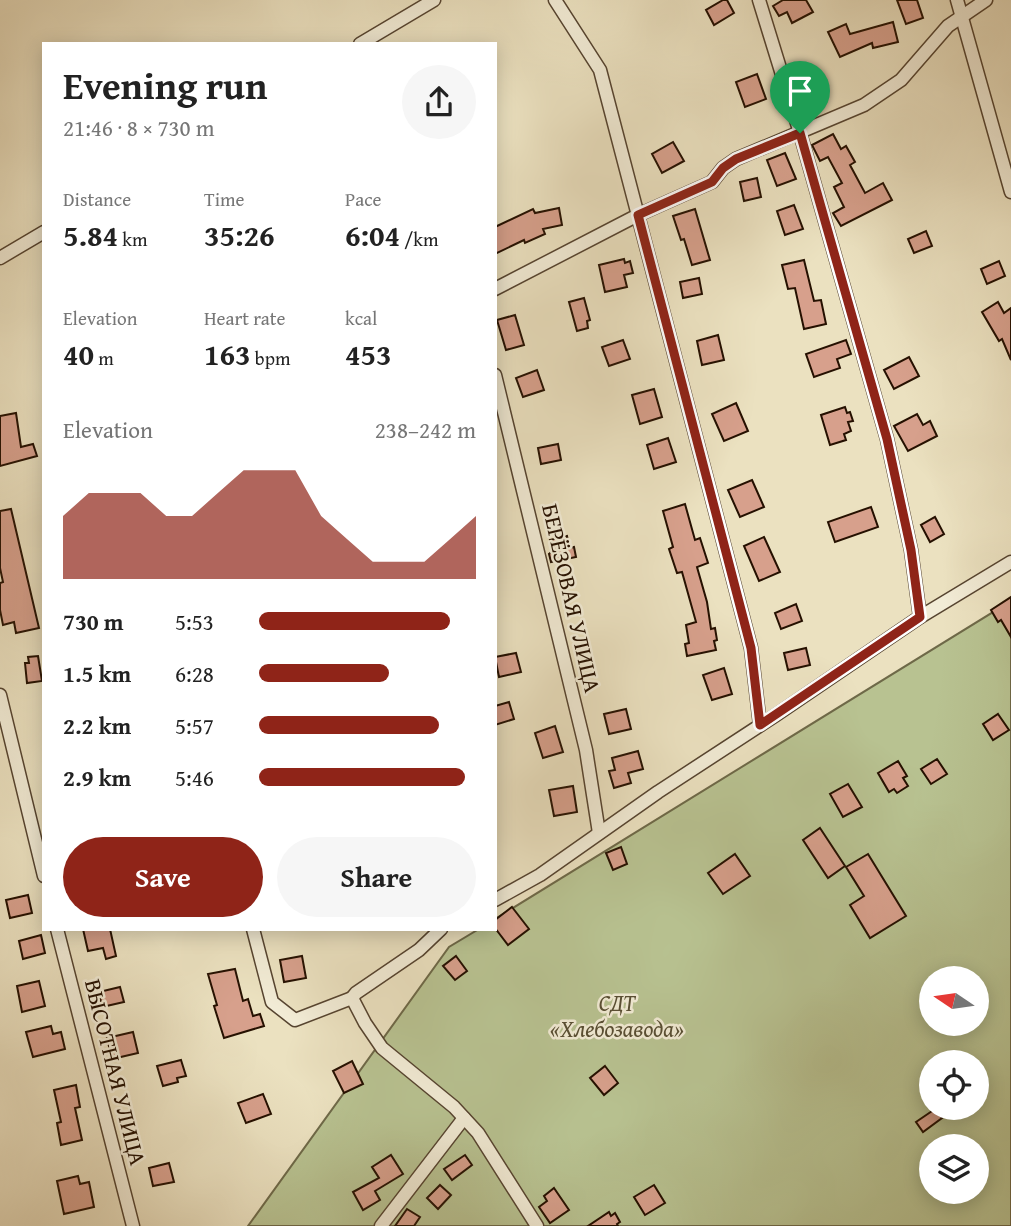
<!DOCTYPE html>
<meta charset="utf-8">
<style>
:root{--surface:#fff;--page:#f6f6f6;--text:#222;--muted:#767676;--accent:#8f2418}
body{margin:0;font-family:"Gentium Book Plus",serif;background:var(--page);color:var(--text);height:100vh;display:flex;flex-direction:column;font-size:26px;white-space:nowrap}
*{box-sizing:border-box;margin:0}
p{font-size:23px;color:var(--muted)}
.icon{flex:none;width:38px;height:38px;fill:none;stroke:currentColor;stroke-width:2;stroke-linecap:round;stroke-linejoin:round}
.map{position:relative;flex:1;overflow:hidden}
.sheet{position:absolute;left:42px;top:42px;width:455px;height:889px;display:flex;flex-direction:column;background:var(--surface);border-radius:0px;box-shadow:0 4px 18px #0003}
.sheet>*{flex:none}
.needle{width:46px;rotate:283deg}
.controls{position:absolute;left:919px;top:966px;display:grid;gap:14px}
.controls a{display:grid;place-items:center;width:70px;height:70px;border-radius:50%;background:var(--surface);box-shadow:0 4px 18px #0003;font-size:35px}
.pin{position:absolute;display:grid;place-items:center;width:60px;height:60px;color:#fff;margin:-72px -30px;border-radius:50% 50% 50% 0;rotate:-45deg;box-shadow:0 0 7px #0007}
.pin .icon{rotate:45deg}
.round{display:grid;place-items:center;flex:none;width:74px;height:74px;border-radius:37px;background:var(--page)}
.head{display:flex;align-items:center;justify-content:space-between;height:119px;padding:0 21px}
h1{font-size:38px;font-weight:700;line-height:52px}
.metrics{display:grid;grid-template-columns:repeat(3,1fr);gap:10px;height:119px;padding:7px 21px}
.metrics div{display:grid;align-content:center}
.metrics b{font-size:30px;font-weight:700}
.metrics small{font-size:19px;font-weight:400}
.metrics p{font-size:19px}
.chart{height:196px;padding:14px 21px}
.chart p{display:flex;justify-content:space-between}
.chart svg{width:100%;height:126px;margin-top:7px;fill:var(--accent);opacity:.7}
.button{display:flex;gap:14px;margin-top:auto;padding:14px 21px}
.button a{flex:1;height:80px;border-radius:42px;background:var(--accent);color:#fff;font-size:28px;font-weight:700;line-height:80px;text-align:center}
.button a+a{background:var(--page);color:var(--text)}
ul{padding:0 21px;list-style:none;font-size:23px}
li{display:grid;grid-template-columns:112px 84px 1fr;align-items:center;height:52px}
li i{height:18px;border-radius:9px;background:var(--accent)}
.map>svg:first-child{display:block}
</style>
<div class="map">
<svg width="1011" height="1226" viewBox="0 0 1011 1226">
<rect width="100%" height="100%" fill="#ebe1c0"/>
<filter id="stains"><feTurbulence type="fractalNoise" baseFrequency=".00286" numOctaves="4"/><feColorMatrix values="0 0 0 0 .2 0 0 0 0 .09 0 0 0 0 .02 0 0 0 .5 -.17"/></filter>
<radialGradient id="worn" r=".72"><stop offset=".6" stop-color="#630" stop-opacity="0"/><stop offset="1" stop-color="#630" stop-opacity=".3"/></radialGradient>
<!-- green -->
<path fill="#b8c291" stroke="#6e6948" stroke-width="2" fill-rule="evenodd" d="M1011,601V1226H248L449,947L479,929H495V919ZM931,978H976V1024H931ZM931,1062H976V1108H931ZM931,1146H976V1192H931Z"/>
<!-- building -->
<g fill="#d7a08c" stroke="#251000" stroke-width="2">
<polygon points="723,0 727,0 734,13 714,25 706,10"/>
<polygon points="783,0 806,0 813,12 792,23 787,12 779,16 773,6"/>
<polygon points="897,0 917,0 923,18 906,24"/>
<polygon points="893,22 898,42 873,48 872,43 840,57 828,32 846,24 850,34"/>
<polygon points="757,74 766,99 745,107 736,82"/>
<polygon points="833,134 841,149 846,146 855,162 850,165 865,193 883,183 892,200 841,226 833,213 844,207 834,187 842,183 828,157 820,161 812,145"/>
<polygon points="673,142 684,161 662,173 652,154"/>
<polygon points="785,153 796,179 777,186 767,160"/>
<polygon points="757,178 761,197 744,201 740,182"/>
<polygon points="794,205 803,229 785,235 777,211"/>
<polygon points="559,208 562,225 543,229 545,234 525,243 524,240 495,254 495,227 533,209 535,213"/>
<polygon points="695,209 710,260 692,265 684,239 681,240 673,216"/>
<polygon points="926,231 932,246 914,253 908,239"/>
<polygon points="624,259 625,263 630,261 633,273 624,275 627,287 605,292 599,265"/>
<polygon points="804,260 814,301 821,300 826,324 804,329 795,288 788,289 782,265"/>
<polygon points="999,261 1005,276 987,284 981,269"/>
<polygon points="699,278 702,294 683,298 680,282"/>
<polygon points="584,298 590,320 587,321 588,328 577,331 569,302"/>
<polygon points="998,302 1004,313 1011,308 1011,360 1002,339 999,341 982,312"/>
<polygon points="515,315 524,345 506,350 497,320"/>
<polygon points="718,335 724,360 702,365 697,341"/>
<polygon points="623,340 630,359 609,366 602,347"/>
<polygon points="846,340 851,354 837,359 840,368 814,377 806,354"/>
<polygon points="909,357 919,376 894,389 884,370"/>
<polygon points="537,370 544,390 523,397 516,378"/>
<polygon points="654,389 662,417 640,424 632,395"/>
<polygon points="736,403 748,431 724,441 712,414"/>
<polygon points="845,407 847,413 850,412 853,421 848,422 851,431 844,434 846,440 830,445 821,415"/>
<polygon points="16,413 21,447 33,444 37,456 0,466 0,416"/>
<polygon points="917,414 923,425 930,421 937,436 908,451 894,426"/>
<polygon points="668,438 676,462 654,469 647,445"/>
<polygon points="558,444 561,460 541,464 538,448"/>
<polygon points="752,480 764,507 740,517 728,490"/>
<polygon points="685,504 695,540 700,538 708,563 697,567 707,602 711,629 715,628 717,640 714,641 716,650 687,656 685,644 689,643 686,625 696,622 682,572 677,573 669,549 673,547 663,511"/>
<polygon points="871,507 878,527 835,542 828,522"/>
<polygon points="11,509 39,628 16,633 14,622 3,625 0,610 0,583 3,582 0,568 0,511"/>
<polygon points="935,517 944,534 930,542 921,525"/>
<polygon points="567,536 569,548 574,547 576,557 551,562 549,554 553,551 550,540"/>
<polygon points="764,537 780,572 759,581 744,546"/>
<polygon points="1011,597 1011,637 1001,620 998,622 991,610"/>
<polygon points="796,604 802,621 781,629 775,613"/>
<polygon points="806,648 810,665 788,670 784,653"/>
<polygon points="516,653 521,672 499,677 495,657"/>
<polygon points="38,656 42,681 27,683 25,663 29,663 28,657"/>
<polygon points="724,668 732,694 712,700 703,675"/>
<polygon points="509,702 514,719 495,725 495,706"/>
<polygon points="626,709 631,729 609,734 604,714"/>
<polygon points="998,714 1009,730 993,740 983,724"/>
<polygon points="555,726 563,752 543,758 535,733"/>
<polygon points="638,751 643,769 628,773 631,783 614,788 609,771 615,770 612,758"/>
<polygon points="937,759 947,774 931,784 921,769"/>
<polygon points="898,761 907,776 903,778 908,786 897,793 894,789 889,792 878,773"/>
<polygon points="848,784 862,807 843,817 830,794"/>
<polygon points="573,786 577,812 554,816 549,790"/>
<polygon points="820,828 845,866 828,878 803,840"/>
<polygon points="621,847 627,864 613,870 606,853"/>
<polygon points="735,854 750,876 723,894 708,873"/>
<polygon points="868,854 906,916 870,938 850,905 864,896 846,867"/>
<polygon points="28,895 32,913 10,918 6,900"/>
<polygon points="512,907 529,929 508,945 495,928 495,920"/>
<polygon points="83,929 110,929 116,956 106,959 103,948 88,951"/>
<polygon points="41,935 45,953 23,959 19,941"/>
<polygon points="302,956 306,978 284,982 280,960"/>
<polygon points="456,956 467,971 455,980 443,966"/>
<polygon points="235,969 243,1001 248,999 253,1016 260,1014 264,1026 224,1038 214,1006 217,1005 208,974"/>
<polygon points="39,981 45,1006 22,1012 17,986"/>
<polygon points="120,987 124,1002 102,1007 99,992"/>
<polygon points="51,1026 53,1034 61,1032 65,1049 33,1057 26,1032"/>
<polygon points="133,1032 138,1053 112,1059 107,1038"/>
<polygon points="181,1060 186,1076 177,1078 178,1082 163,1086 157,1066"/>
<polygon points="352,1061 363,1084 344,1093 333,1071"/>
<polygon points="605,1066 618,1083 604,1095 590,1078"/>
<polygon points="76,1085 80,1107 75,1108 82,1140 61,1145 57,1123 61,1122 54,1090"/>
<polygon points="263,1094 271,1114 246,1123 238,1103"/>
<polygon points="935,1109 942,1118 923,1132 916,1122"/>
<polygon points="391,1155 403,1174 375,1191 380,1200 363,1210 353,1192 379,1178 372,1167"/>
<polygon points="465,1155 472,1165 452,1180 444,1169"/>
<polygon points="169,1163 174,1182 153,1186 149,1168"/>
<polygon points="78,1176 80,1184 89,1182 94,1207 64,1214 57,1181"/>
<polygon points="440,1185 451,1195 438,1209 427,1198"/>
<polygon points="654,1185 665,1203 645,1215 634,1197"/>
<polygon points="554,1188 569,1210 550,1223 539,1207 547,1201 544,1196"/>
<polygon points="407,1209 420,1217 414,1226 395,1226"/>
<polygon points="609,1212 611,1216 615,1213 620,1222 617,1224 618,1226 588,1226"/>
</g>
<g fill="none" stroke-linecap="round" stroke-linejoin="round">
<!-- minor casing -->
<g stroke="#564430" stroke-width="15">
<g id="minor">
<polyline points="555,0 600,70 751,648 760,725"/>
<polyline points="759,0 800,133 887,439 911,550 920,617"/>
<polyline points="957,0 1011,192"/>
<polyline points="360,44 434,0"/>
<polyline points="0,258 44,232"/>
<polyline points="495,289 638,215 712,182 723,168 736,159 864,105 901,80 948,26 986,0"/>
<polyline points="495,375 586,750 599,833"/>
<polyline points="0,695 44,876"/>
<polyline points="495,900 540,875 658,792 776,715 920,617 1011,562"/>
<polyline points="57,929 133,1226"/>
<polyline points="253,929 272,1002 295,1020 352,998 365,1023 382,1048 454,1107 478,1133 537,1226"/>
<polyline points="352,998 356,993 419,950 441,929"/>
<polyline points="381,1226 464,1118"/>
</g>
</g>
<!-- minor -->
<use href="#minor" stroke="#f2ecd6" stroke-width="12"/>
</g>
<g fill="none" stroke-linecap="round" stroke-linejoin="round">
<!-- route casing -->
<g stroke="#fff" stroke-width="14">
<polygon id="route" points="800,133 887,439 911,550 920,617 760,725 751,648 638,215 712,182 723,168 736,159"/>
</g>
<!-- route -->
<use href="#route" stroke="#8f2418" stroke-width="9"/>
</g>
<g text-anchor="middle" dominant-baseline="central" stroke-width="5" stroke-linejoin="round" paint-order="stroke">
<!-- street labels -->
<g font-size="23" fill="#251000" stroke="#f2ecd6">
<text transform="translate(572 598) rotate(77)">БЕРЁЗОВАЯ УЛИЦА</text>
<text transform="translate(116 1072) rotate(76)">ВЫСОТНАЯ УЛИЦА</text>
</g>
<!-- park labels -->
<g font-size="23" font-style="italic" fill="#584e33" stroke="#f2ecd6">
<text x="617" y="1002">СДТ<tspan x="617" dy="26">«Хлебозавода»</tspan></text>
</g>
</g>
<rect width="100%" height="100%" filter="url(#stains)"/>
<rect width="100%" height="100%" fill="url(#worn)"/>
</svg>
<div class="controls">
<a><svg class="needle" viewBox="-14 -14 28 28"><path d="M0-13l5 13h-10z" fill="#e53935"/><path d="M0 13l5-13h-10z" fill="#767676"/></svg></a>
<a><svg class="icon" aria-label="locate" viewBox="0 0 24 24"><circle cx="12" cy="12" r="6"/><path d="M12 2v4M12 18v4M2 12h4M18 12h4"/></svg></a>
<a><svg class="icon" aria-label="layers" viewBox="0 0 24 24"><path d="M12 4l9 5-9 5-9-5zM3 14l9 5 9-5"/></svg></a>
</div>
<div class="pin" style="left:800px;top:133px;background:#1e9e55"><svg class="icon" aria-label="arrive" viewBox="0 0 24 24"><path d="M6 21V4h12l-3 4 3 4H6"/></svg></div>
<section class="sheet">
<div class="head"><div><h1>Evening run</h1><p>21:46 · 8 × 730 m</p></div><a class="round"><svg class="icon" aria-label="share" viewBox="0 0 24 24"><path d="M12 15V3M7 8l5-5 5 5M5 13v7h14v-7"/></svg></a></div>
<div class="metrics">
<div><p>Distance</p><b>5.84<small> km</small></b></div>
<div><p>Time</p><b>35:26</b></div>
<div><p>Pace</p><b>6:04<small> /km</small></b></div>
</div>
<div class="metrics">
<div><p>Elevation</p><b>40<small> m</small></b></div>
<div><p>Heart rate</p><b>163<small> bpm</small></b></div>
<div><p>kcal</p><b>453</b></div>
</div>
<div class="chart"><p><span>Elevation</span>238–242 m</p>
<svg viewBox="0 0 160 44" preserveAspectRatio="none"><path d="M0 44V22L10 14L20 14L30 14L40 22L50 22L60 14L70 6L80 6L90 6L100 22L110 30L120 38L130 38L140 38L150 30L160 22V44z"/></svg>
</div>
<ul>
<li><b>730 m</b>5:53<i style="width:88%"></i></li>
<li><b>1.5 km</b>6:28<i style="width:60%"></i></li>
<li><b>2.2 km</b>5:57<i style="width:83%"></i></li>
<li><b>2.9 km</b>5:46<i style="width:95%"></i></li>
</ul>
<div class="button"><a>Save</a><a>Share</a></div>
</section>
</div>
